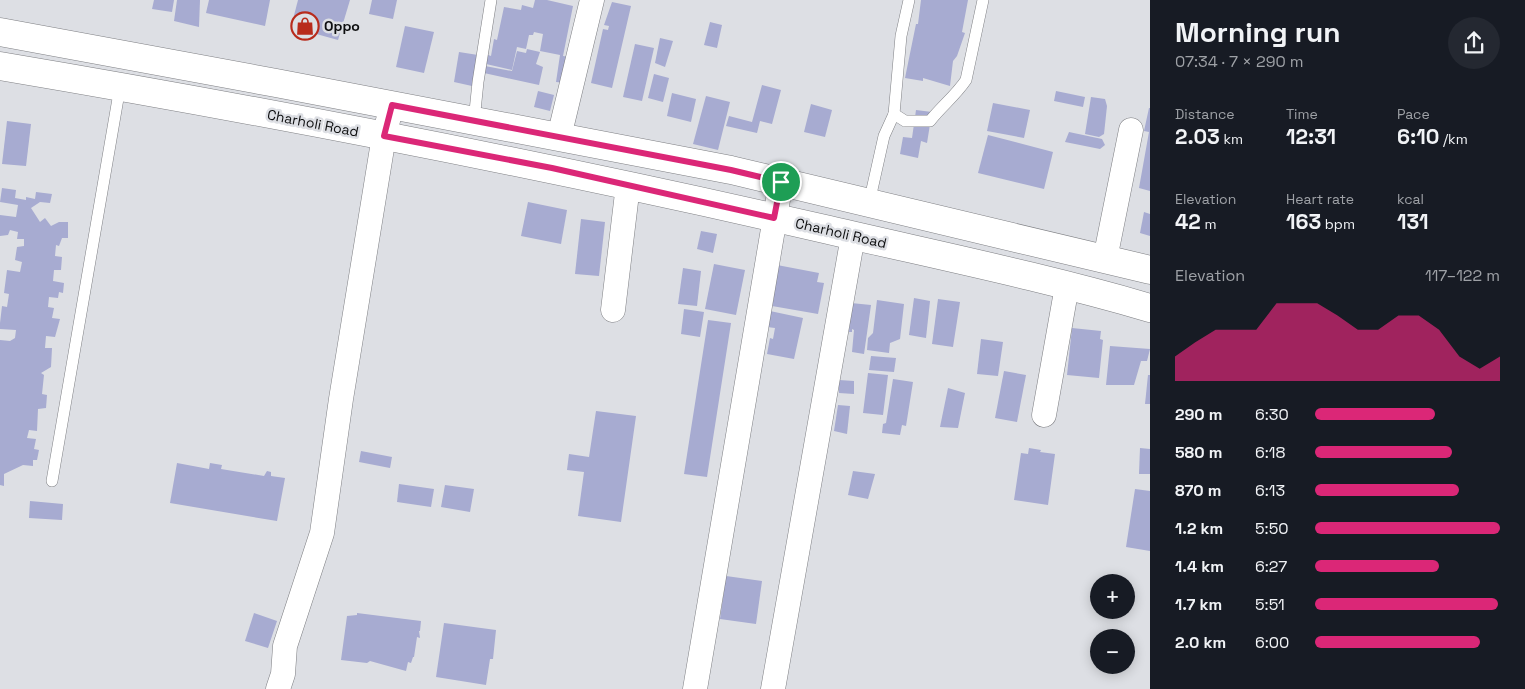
<!DOCTYPE html>
<meta charset="utf-8">
<style>
:root{--surface:#171b24;--page:#242831;--text:#f1f3f6;--muted:#9ea1a6;--accent:#db2777}
body{margin:0;font-family:"Space Grotesk",sans-serif;background:var(--page);color:var(--text);height:100vh;display:flex;flex-direction:column;font-size:19px;white-space:nowrap}
*{box-sizing:border-box;margin:0}
p{font-size:16px;color:var(--muted)}
.icon{flex:none;width:28px;height:28px;fill:none;stroke:currentColor;stroke-width:2;stroke-linecap:round;stroke-linejoin:round}
.map{position:relative;flex:1;overflow:hidden}
.details{display:flex;flex-direction:column;background:var(--surface);width:375px}
.details>*{flex:none}
.buttons{position:absolute;left:1090px;top:574px;display:grid;gap:10px}
.buttons a{display:grid;place-items:center;width:45px;height:45px;border-radius:50%;background:var(--surface);box-shadow:0 2px 12px #0003;font-size:25px}
.pin{position:absolute;display:grid;place-items:center;width:42px;height:42px;color:#fff;margin:-21px;border:2px solid #fff;border-radius:50%;box-shadow:0 1px 5px #0007}
.round{display:grid;place-items:center;flex:none;width:52px;height:52px;border-radius:26px;background:var(--page)}
.headline{display:flex;align-items:center;justify-content:space-between;height:85px;padding:0 25px}
h1{font-size:28px;font-weight:700;line-height:38px}
.stats{display:grid;grid-template-columns:repeat(3,1fr);gap:8px;height:85px;padding:5px 25px}
.stats div{display:grid;align-content:center}
.stats b{font-size:21px;font-weight:700}
.stats small{font-size:14px;font-weight:400}
.stats p{font-size:14px}
.chart{height:140px;padding:10px 25px}
.chart p{display:flex;justify-content:space-between}
.chart svg{width:100%;height:90px;margin-top:5px;fill:var(--accent);opacity:.7}
ul{padding:0 25px;list-style:none;font-size:16px}
li{display:grid;grid-template-columns:80px 60px 1fr;align-items:center;height:38px}
li i{height:12px;border-radius:6px;background:var(--accent)}
main{display:flex;flex:1;min-height:0}
.map>svg:first-child{display:block}
</style>
<main>
<div class="map">
<svg width="1150" height="689" viewBox="0 0 1150 689">
<rect width="100%" height="100%" fill="#dddfe4"/>
<!-- building -->
<g fill="#a7abd1">
<polygon points="154,0 174,0 172,12 152,9"/>
<polygon points="177,0 200,0 199,27 174,21"/>
<polygon points="209,0 270,0 265,26 206,13"/>
<polygon points="298,0 350,0 338,40 291,27"/>
<polygon points="372,0 397,0 393,19 369,14"/>
<polygon points="535,0 547,0 573,6 563,56 569,57 566,83 556,82 560,55 540,51 543,34 534,32 533,35 529,35 526,49 517,47 512,70 486,64 488,55 491,56 494,39 497,40 504,7 521,10 522,5 533,8"/>
<polygon points="921,0 968,0 962,32 965,33 957,56 953,61 950,86 923,78 923,81 905,78 916,24 918,24"/>
<polygon points="612,2 631,6 612,88 591,83 603,29 608,30 609,26 604,25"/>
<polygon points="710,22 722,25 717,48 704,45"/>
<polygon points="405,26 434,32 424,73 396,67"/>
<polygon points="660,38 673,41 665,67 655,63"/>
<polygon points="635,44 654,48 642,101 623,97"/>
<polygon points="527,49 540,52 536,64 543,67 539,85 484,73 485,66 512,71 517,51 526,53"/>
<polygon points="459,52 478,55 472,86 454,82"/>
<polygon points="654,74 669,78 663,102 648,98"/>
<polygon points="762,85 781,90 772,124 760,121 757,133 726,126 729,116 752,122"/>
<polygon points="538,91 554,95 550,111 534,107"/>
<polygon points="1056,91 1085,97 1083,107 1054,101"/>
<polygon points="672,93 696,99 691,122 667,116"/>
<polygon points="706,96 730,102 718,150 693,144"/>
<polygon points="1091,97 1105,99 1107,106 1104,134 1099,137 1085,134"/>
<polygon points="993,103 1030,110 1024,138 987,131"/>
<polygon points="811,104 832,110 825,137 804,132"/>
<polygon points="1149,108 1150,108 1150,191 1139,188 1149,132 1144,131"/>
<polygon points="916,110 932,112 927,143 921,141 918,158 900,154 903,137 912,138"/>
<polygon points="7,121 31,124 26,166 2,164"/>
<polygon points="1069,132 1102,139 1105,145 1100,149 1065,142"/>
<polygon points="988,135 1053,152 1044,189 978,173"/>
<polygon points="2,188 16,190 15,198 26,200 26,197 35,199 36,192 52,194 50,203 40,202 31,208 40,222 45,218 51,226 59,222 68,222 68,238 62,238 59,246 56,245 55,256 62,257 61,270 54,270 53,281 64,283 63,293 59,292 58,298 49,297 48,307 54,308 52,318 60,319 55,337 46,336 45,348 52,348 51,367 41,373 44,375 42,394 47,395 46,408 38,409 37,431 29,430 27,438 36,439 34,449 39,450 37,460 33,460 33,466 23,465 4,474 4,486 0,485 0,340 10,341 15,338 16,330 0,329 0,323 2,306 7,307 9,294 4,293 7,270 20,272 22,262 15,260 17,247 24,246 24,239 17,239 18,232 10,230 8,235 0,236 0,215 16,217 18,205 0,202"/>
<polygon points="528,202 567,210 561,244 521,236"/>
<polygon points="1144,212 1150,214 1150,236 1140,233"/>
<polygon points="581,219 605,222 599,276 575,274"/>
<polygon points="701,231 717,234 713,253 697,249"/>
<polygon points="714,264 745,270 736,315 705,309"/>
<polygon points="777,265 819,273 817,282 824,283 818,314 772,306 774,297 771,297"/>
<polygon points="683,268 701,271 697,306 678,304"/>
<polygon points="914,298 930,301 926,338 909,335"/>
<polygon points="938,299 960,302 953,347 932,344"/>
<polygon points="877,300 904,304 900,339 890,343 889,353 867,350 868,338 873,333"/>
<polygon points="851,303 871,305 864,354 852,352 854,330 852,329 852,332 849,332"/>
<polygon points="684,309 704,312 700,337 681,334"/>
<polygon points="770,311 803,318 794,359 767,354 770,338 773,339 775,328 767,327"/>
<polygon points="708,320 731,323 707,477 684,474"/>
<polygon points="1072,328 1101,331 1100,339 1103,340 1099,378 1067,375"/>
<polygon points="981,339 1003,342 998,376 977,374"/>
<polygon points="1110,346 1150,349 1147,361 1141,361 1134,385 1106,385"/>
<polygon points="871,356 896,358 894,372 869,370"/>
<polygon points="1004,371 1026,375 1017,422 995,418"/>
<polygon points="868,373 888,375 883,415 863,413"/>
<polygon points="1148,375 1150,375 1150,404 1145,404"/>
<polygon points="893,379 913,382 906,426 902,425 900,435 882,433 883,424 886,423"/>
<polygon points="839,380 854,381 854,394 839,393"/>
<polygon points="948,388 965,393 958,428 940,427"/>
<polygon points="838,405 850,406 847,434 834,431"/>
<polygon points="596,411 636,416 621,522 578,516 584,472 567,470 569,454 589,457"/>
<polygon points="1029,448 1041,450 1040,452 1055,454 1048,505 1014,500 1021,453 1028,454"/>
<polygon points="1140,448 1150,449 1150,474 1139,474"/>
<polygon points="361,451 392,457 390,468 359,462"/>
<polygon points="177,463 209,469 210,463 222,465 221,469 264,476 267,471 271,472 271,476 285,478 277,521 170,503"/>
<polygon points="853,471 875,474 868,499 848,495"/>
<polygon points="399,484 434,489 431,507 397,502"/>
<polygon points="445,485 474,489 470,512 441,507"/>
<polygon points="1135,489 1150,491 1150,551 1126,547"/>
<polygon points="30,501 63,504 62,520 29,518"/>
<polygon points="726,576 762,581 756,624 720,619"/>
<polygon points="254,613 277,621 268,648 245,641"/>
<polygon points="357,613 421,621 420,631 419,631 420,638 417,637 414,657 413,657 411,663 408,662 406,671 370,661 367,663 341,660 347,616 357,615"/>
<polygon points="444,623 496,630 493,659 490,659 486,685 436,677"/>
</g>
<g fill="none" stroke-linecap="round" stroke-linejoin="round">
<!-- lane casing -->
<g stroke="#7e7f83" stroke-width="12">
<g id="lane">
<polyline points="894,114 901,36 909,0"/>
<polyline points="474,121 478,82 491,0"/>
<path d="M869,203L884,136L894,114L905,121H930C941,107 956,95 966,80L983,0"/>
<polyline points="52,481 120,87"/>
</g>
</g>
<!-- street casing -->
<g stroke="#7e7f83" stroke-width="25">
<g id="street">
<polyline points="559,137 592,0"/>
<polyline points="1105,259 1131,130"/>
<polyline points="613,310 628,185"/>
<polyline points="1044,415 1067,286"/>
<polyline points="278,689 283,674 285,646 322,533 341,399 384,136 392,105"/>
<polyline points="695,689 781,182"/>
<polyline points="773,689 853,236"/>
</g>
</g>
<!-- secondary casing -->
<g stroke="#7e7f83" stroke-width="29">
<g id="secondary">
<polyline points="0,32 276,83 731,170 1150,270"/>
<path d="M0,66C278,113 554,167 829,230C936,255 1044,277 1150,308"/>
</g>
</g>
<!-- lane -->
<use href="#lane" stroke="#fff" stroke-width="11"/>
<!-- street -->
<use href="#street" stroke="#fff" stroke-width="24"/>
<!-- secondary -->
<use href="#secondary" stroke="#fff" stroke-width="28"/>
</g>
<g fill="none" stroke-linecap="round" stroke-linejoin="round">
<!-- route casing -->
<g stroke="#fff" stroke-width="10">
<polygon id="route" points="392,105 731,170 781,182 774,218 552,168 384,136"/>
</g>
<!-- route -->
<use href="#route" stroke="#db2777" stroke-width="6"/>
</g>
<!-- icons -->
<defs>
<g id="shop-ring" transform="scale(1.4375)"><circle r="9.5" fill="#dddfe4" stroke="#b82b1c" stroke-width="1.5"/><path d="M-5-2.5h2.3a2.7 3.5 0 0 1 5.4 0H5L5.5 6h-11ZM-1.5-2.5h3a1.5 2.3 0 0 0-3 0Z" fill="#b82b1c"/></g>
</defs>
<g fill-rule="evenodd">
<use href="#shop-ring" x="305" y="26"/>
</g>
<g text-anchor="middle" dominant-baseline="central" stroke-width="5" stroke-linejoin="round" paint-order="stroke">
<!-- poi labels -->
<g font-size="14" font-weight="bold" fill="#0d0e0f" stroke="#dddfe4" text-anchor="start">
<text x="324" y="26">Oppo</text>
</g>
<!-- street labels -->
<g font-size="14" fill="#0d0e0f" stroke="#dddfe4">
<text transform="translate(313 123) rotate(11)">Charholi Road</text>
<text transform="translate(841 233) rotate(13)">Charholi Road</text>
</g>
</g>
</svg>
<div class="buttons">
<a>+</a>
<a>−</a>
</div>
<div class="pin" style="left:781px;top:182px;background:#1e9e55"><svg class="icon" aria-label="arrive" viewBox="0 0 24 24"><path d="M6 21V4h12l-3 4 3 4H6"/></svg></div>
</div>
<section class="details">
<div class="headline"><div><h1>Morning run</h1><p>07:34 · 7 × 290 m</p></div><a class="round"><svg class="icon" aria-label="share" viewBox="0 0 24 24"><path d="M12 15V3M7 8l5-5 5 5M5 13v7h14v-7"/></svg></a></div>
<div class="stats">
<div><p>Distance</p><b>2.03<small> km</small></b></div>
<div><p>Time</p><b>12:31</b></div>
<div><p>Pace</p><b>6:10<small> /km</small></b></div>
</div>
<div class="stats">
<div><p>Elevation</p><b>42<small> m</small></b></div>
<div><p>Heart rate</p><b>163<small> bpm</small></b></div>
<div><p>kcal</p><b>131</b></div>
</div>
<div class="chart"><p><span>Elevation</span>117–122 m</p>
<svg viewBox="0 0 160 44" preserveAspectRatio="none"><path d="M0 44V32L10 25L20 19L30 19L40 19L50 6L60 6L70 6L80 12L90 19L100 19L110 12L120 12L130 19L140 32L150 38L160 32V44z"/></svg>
</div>
<ul>
<li><b>290 m</b>6:30<i style="width:65%"></i></li>
<li><b>580 m</b>6:18<i style="width:74%"></i></li>
<li><b>870 m</b>6:13<i style="width:78%"></i></li>
<li><b>1.2 km</b>5:50<i style="width:100%"></i></li>
<li><b>1.4 km</b>6:27<i style="width:67%"></i></li>
<li><b>1.7 km</b>5:51<i style="width:99%"></i></li>
<li><b>2.0 km</b>6:00<i style="width:89%"></i></li>
</ul>
</section>
</main>
